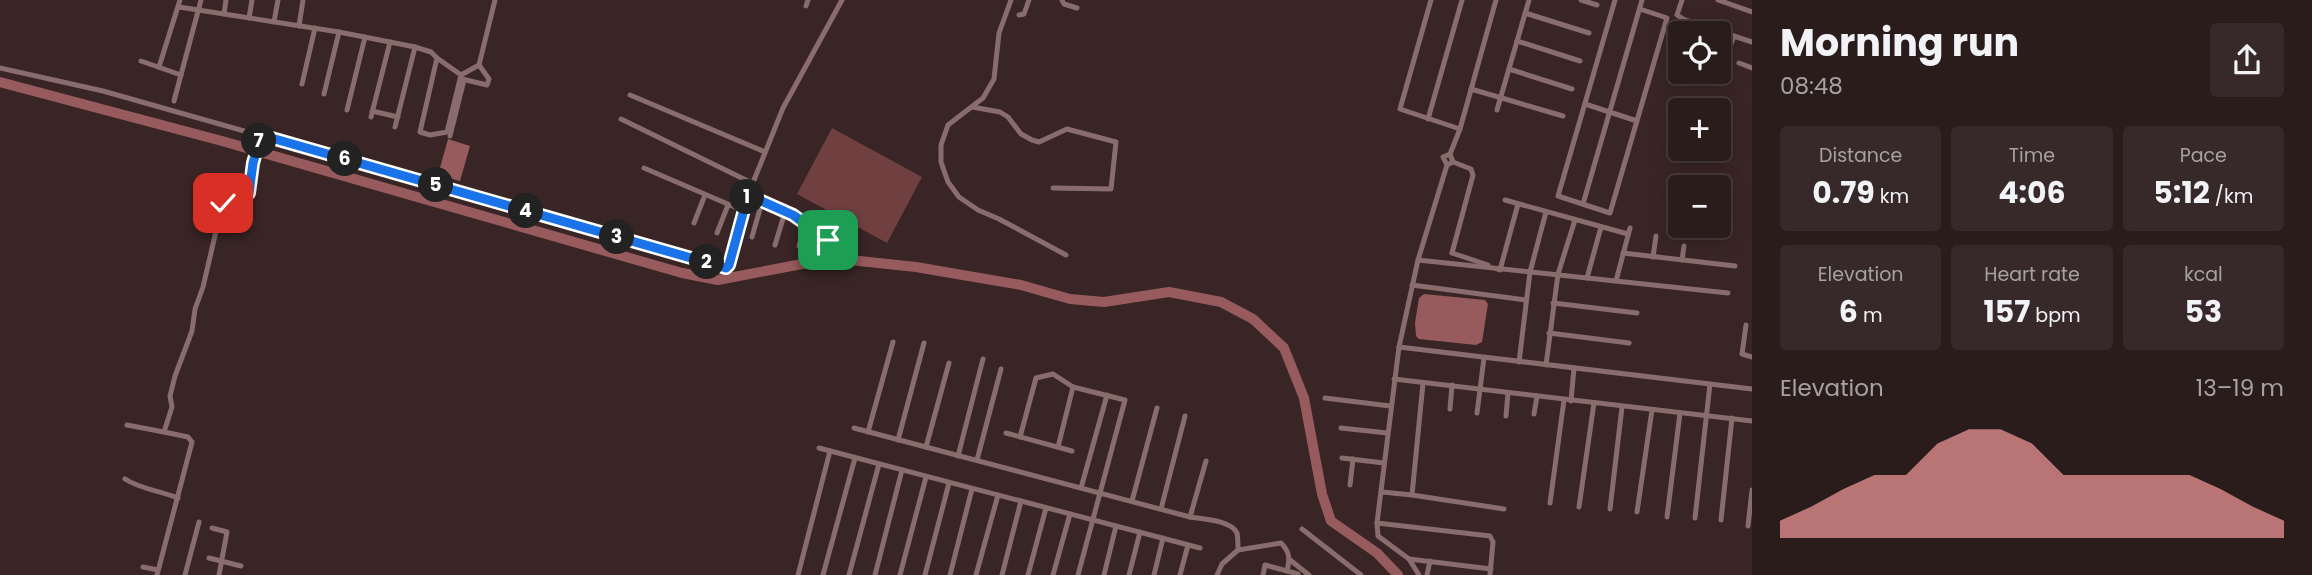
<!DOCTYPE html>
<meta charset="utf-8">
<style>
:root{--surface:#2b1c1c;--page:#372929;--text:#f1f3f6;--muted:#a6a1a3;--line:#473a3b;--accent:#f59b9d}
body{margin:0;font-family:Poppins,sans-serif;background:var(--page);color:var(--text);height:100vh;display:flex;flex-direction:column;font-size:26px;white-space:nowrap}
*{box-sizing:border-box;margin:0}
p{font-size:23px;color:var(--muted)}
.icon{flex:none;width:38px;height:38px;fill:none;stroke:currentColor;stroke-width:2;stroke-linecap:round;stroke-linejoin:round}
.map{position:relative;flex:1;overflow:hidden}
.sheet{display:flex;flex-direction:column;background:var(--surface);width:560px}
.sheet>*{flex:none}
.fabs{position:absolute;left:1668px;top:21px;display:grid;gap:14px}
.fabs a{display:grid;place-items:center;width:63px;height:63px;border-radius:7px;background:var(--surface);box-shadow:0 4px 18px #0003,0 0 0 2px var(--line);font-size:35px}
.pin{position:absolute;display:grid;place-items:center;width:60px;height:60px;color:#fff;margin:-30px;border-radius:14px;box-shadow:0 4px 10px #0006}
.km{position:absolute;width:35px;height:35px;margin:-18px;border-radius:50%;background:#222;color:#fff;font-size:19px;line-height:35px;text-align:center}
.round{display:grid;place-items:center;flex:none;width:74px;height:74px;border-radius:7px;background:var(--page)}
.overview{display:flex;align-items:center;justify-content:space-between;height:119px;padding:0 28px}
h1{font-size:38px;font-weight:700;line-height:52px}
.figures{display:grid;grid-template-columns:repeat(3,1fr);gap:10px;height:119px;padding:7px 28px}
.figures div{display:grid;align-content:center;border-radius:7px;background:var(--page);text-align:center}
.figures b{font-size:30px;font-weight:700}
.figures small{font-size:19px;font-weight:400}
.figures p{font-size:19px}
.chart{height:196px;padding:14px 28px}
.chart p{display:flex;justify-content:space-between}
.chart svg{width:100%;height:126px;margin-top:7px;fill:var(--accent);opacity:.7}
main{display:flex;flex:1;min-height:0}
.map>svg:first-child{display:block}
</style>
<main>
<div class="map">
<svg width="1752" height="575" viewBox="0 0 1752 575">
<rect width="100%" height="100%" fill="#392525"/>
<!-- green -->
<polygon fill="#703f40" points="832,128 922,177 887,243 797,194"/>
<!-- water -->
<g fill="#985b5d">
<polygon points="448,139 470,146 460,181 438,175"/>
<polygon points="1424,294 1485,300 1488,304 1482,342 1476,345 1419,339 1416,336 1415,323 1419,298"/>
</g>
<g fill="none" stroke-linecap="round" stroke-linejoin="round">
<!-- river -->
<polyline stroke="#985b5d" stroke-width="10" points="0,82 222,141 682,273 718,280 802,264 850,260 916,267 1021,285 1070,299 1104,302 1169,292 1221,302 1253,319 1284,348 1304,398 1322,494 1331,521 1377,553 1398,575"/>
<!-- minor -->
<g stroke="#896d6d" stroke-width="5">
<polyline points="1011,0 999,33 994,79 983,98 948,125 941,145 941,162 948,182 959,197 978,210 999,219 1066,255"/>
<polyline points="1062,0 1064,4 1077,8"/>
<polyline points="1431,0 1400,109 1460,129"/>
<polyline points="1581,0 1597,5"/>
<polyline points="1615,0 1558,196 1610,213 1667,18 1640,9"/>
<polyline points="1682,0 1677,15 1685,20 1752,42"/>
<polyline points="1718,0 1752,12"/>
<polyline points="806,6 808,0"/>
<polyline points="179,7 339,32 415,47 431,52 437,58 420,132 430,135 447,132 461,75 479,65 495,0"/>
<polyline points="1525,13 1589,33"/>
<polyline points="224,14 226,0"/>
<polyline points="1019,15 1024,14 1029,0"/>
<polyline points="249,18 252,0"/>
<polyline points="274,22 278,0"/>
<polyline points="299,26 303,0"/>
<polyline points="1517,41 1580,61"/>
<polyline points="437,58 461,75"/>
<polyline points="141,61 181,75"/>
<polyline points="1724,62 1734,36"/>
<polyline points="1739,63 1752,68"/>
<polyline points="159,67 180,0"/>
<polyline points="0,68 103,91 726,268 729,265 748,195 783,108 842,0"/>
<polyline points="1509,69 1572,89"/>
<polyline points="462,79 487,85 489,79 479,65"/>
<polyline points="302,84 315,28"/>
<polyline points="1471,89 1563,116"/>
<polyline points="324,94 339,32"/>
<polyline points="630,95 765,152"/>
<polyline points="174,101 201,0"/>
<polyline points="1585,104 1637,121"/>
<polyline points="972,107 1000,112 1008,117 1021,134 1032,140 1039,142 1067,129 1116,142 1111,189 1053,188"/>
<polyline points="347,110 365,37"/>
<polyline points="1497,110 1529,0"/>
<polyline points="372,111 398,117"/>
<polyline points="371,117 390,42"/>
<polyline points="621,119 752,183"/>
<polyline points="1428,119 1462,0"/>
<polyline points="395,127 415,47"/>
<polyline points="450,136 464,80"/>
<polyline points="1450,154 1443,157 1447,165 1453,162 1450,154 1460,129 1496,0"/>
<polyline points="1447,165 1418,260 1399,347 1377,523 1490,536 1493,542 1490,575"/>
<polyline points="644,168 744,211"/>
<polyline points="748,195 793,215 828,240"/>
<polyline points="1505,200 1628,234"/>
<polyline points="1583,204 1642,0"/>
<polyline points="694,223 705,195"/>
<polyline points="717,233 728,205"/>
<polyline points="752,237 762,202"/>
<polyline points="775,245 785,212"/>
<polyline points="799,246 805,224"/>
<polyline points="1452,253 1488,265"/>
<polyline points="1452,253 1473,175 1471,169 1453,162"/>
<polyline points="1623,253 1735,266"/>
<polyline points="1653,257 1656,236"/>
<polyline points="1418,260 1728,293"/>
<polyline points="1682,260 1684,246"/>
<polyline points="1497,269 1500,270 1518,204"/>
<polyline points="1587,278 1601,227"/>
<polyline points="1616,281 1630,228"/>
<polyline points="1412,285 1526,300"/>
<polyline points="1553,303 1637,313"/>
<polyline points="1746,325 1742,354 1752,357"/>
<polyline points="1549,333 1629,343"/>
<polyline points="1399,347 1752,389"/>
<polyline points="1519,362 1530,272 1546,212"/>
<polyline points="1546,365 1558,274 1575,220"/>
<polyline points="1394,379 1752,421"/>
<polyline points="1423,383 1412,495 1504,509"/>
<polyline points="1325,398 1390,406"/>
<polyline points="1571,401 1574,368"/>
<polyline points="1450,409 1452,385"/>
<polyline points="1477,413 1484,358"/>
<polyline points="1534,414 1537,396"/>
<polyline points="1506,416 1508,393"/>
<polyline points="127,425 164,432"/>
<path d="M854,428L1190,517C1202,519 1231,520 1237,533C1238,538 1238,545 1238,550L1222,564L1217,575"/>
<polyline points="1341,428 1387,433"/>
<polyline points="868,432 893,342"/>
<polyline points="1006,433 1072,451"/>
<polyline points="1020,437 1036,378 1053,374 1073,387 1125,400 1078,575"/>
<polyline points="898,440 924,343"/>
<polyline points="926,447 949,363"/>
<polyline points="1058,447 1073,387"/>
<polyline points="819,448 1200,548"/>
<polyline points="958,456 983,359"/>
<polyline points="1342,458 1384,463"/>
<polyline points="977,460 1001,369"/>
<path d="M125,479C140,489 161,491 178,498"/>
<polyline points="1350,485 1353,459"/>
<polyline points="1081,488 1107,395"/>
<polyline points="1382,492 1412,495"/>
<polyline points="1132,501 1157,408"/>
<polyline points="1550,503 1564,400"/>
<polyline points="1579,507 1594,403"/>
<polyline points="1161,509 1185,416"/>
<polyline points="1610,509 1622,407"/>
<polyline points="1637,512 1652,410"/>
<polyline points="1190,517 1206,461"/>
<polyline points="1667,517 1680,413"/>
<polyline points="1695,518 1710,384"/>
<polyline points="1721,520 1732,418"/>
<polyline points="1377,523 1378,536 1409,559 1419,575"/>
<polyline points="1748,526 1752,490"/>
<polyline points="212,528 227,532 219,575"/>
<polyline points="1302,529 1361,575"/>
<path d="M1238,550L1281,543C1290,552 1290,559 1287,571"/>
<polyline points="209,558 241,566"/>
<polyline points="1409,559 1491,569"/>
<polyline points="1290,560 1309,575"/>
<polyline points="143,567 158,570"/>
<polyline points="157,575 192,442 188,437 164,432 172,407 170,396 175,376 192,331 195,309 203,287 224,197 229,192 244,195 249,193 253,163 261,135"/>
<polyline points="185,575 199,522"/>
<polyline points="798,575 830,451"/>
<polyline points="823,575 855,458"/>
<polyline points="849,575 879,464"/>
<polyline points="875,575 902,470"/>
<polyline points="900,575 926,477"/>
<polyline points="925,575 949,483"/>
<polyline points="950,575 972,489"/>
<polyline points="976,575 998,495"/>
<polyline points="1002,575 1021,501"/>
<polyline points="1028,575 1046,508"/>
<polyline points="1053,575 1070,514"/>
<polyline points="1104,575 1116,526"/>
<polyline points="1129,575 1140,532"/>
<polyline points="1154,575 1163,538"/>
<polyline points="1180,575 1188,545"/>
<polyline points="1263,575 1265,565 1298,574"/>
<polyline points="1427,575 1430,561"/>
</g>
</g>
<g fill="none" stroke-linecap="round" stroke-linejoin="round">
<!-- route casing -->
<g stroke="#fff" stroke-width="14">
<polyline id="route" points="223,203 228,193 244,195 249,193 253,163 261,135 726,268 729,265 748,195 793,215 828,240"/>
</g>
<!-- route -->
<use href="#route" stroke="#1a73e8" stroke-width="9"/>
</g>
</svg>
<div class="fabs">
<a><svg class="icon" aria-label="locate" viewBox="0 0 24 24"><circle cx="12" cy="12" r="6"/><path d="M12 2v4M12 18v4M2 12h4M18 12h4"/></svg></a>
<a>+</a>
<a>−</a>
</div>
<div class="pin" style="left:828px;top:240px;background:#1e9e55"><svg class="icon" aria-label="arrive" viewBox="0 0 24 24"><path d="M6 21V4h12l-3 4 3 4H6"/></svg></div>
<div class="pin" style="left:223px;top:203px;background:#d93025"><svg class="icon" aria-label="check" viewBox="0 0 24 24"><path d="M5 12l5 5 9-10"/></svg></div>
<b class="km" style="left:747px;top:197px">1</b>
<b class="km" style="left:707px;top:262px">2</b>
<b class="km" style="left:617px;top:237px">3</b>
<b class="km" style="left:526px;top:211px">4</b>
<b class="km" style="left:436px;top:185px">5</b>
<b class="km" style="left:345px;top:159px">6</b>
<b class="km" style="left:259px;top:141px">7</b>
</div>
<section class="sheet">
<div class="overview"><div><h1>Morning run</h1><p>08:48</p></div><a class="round"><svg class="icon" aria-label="share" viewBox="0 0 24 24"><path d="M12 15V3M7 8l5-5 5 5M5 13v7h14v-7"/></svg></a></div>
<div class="figures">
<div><p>Distance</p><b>0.79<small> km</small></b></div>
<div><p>Time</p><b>4:06</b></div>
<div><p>Pace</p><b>5:12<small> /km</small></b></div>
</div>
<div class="figures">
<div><p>Elevation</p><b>6<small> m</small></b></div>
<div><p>Heart rate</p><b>157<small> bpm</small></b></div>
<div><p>kcal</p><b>53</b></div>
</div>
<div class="chart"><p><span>Elevation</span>13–19 m</p>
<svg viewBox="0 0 160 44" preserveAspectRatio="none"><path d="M0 44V38L10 33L20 27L30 22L40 22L50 11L60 6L70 6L80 11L90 22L100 22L110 22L120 22L130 22L140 27L150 33L160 38V44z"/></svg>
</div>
</section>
</main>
